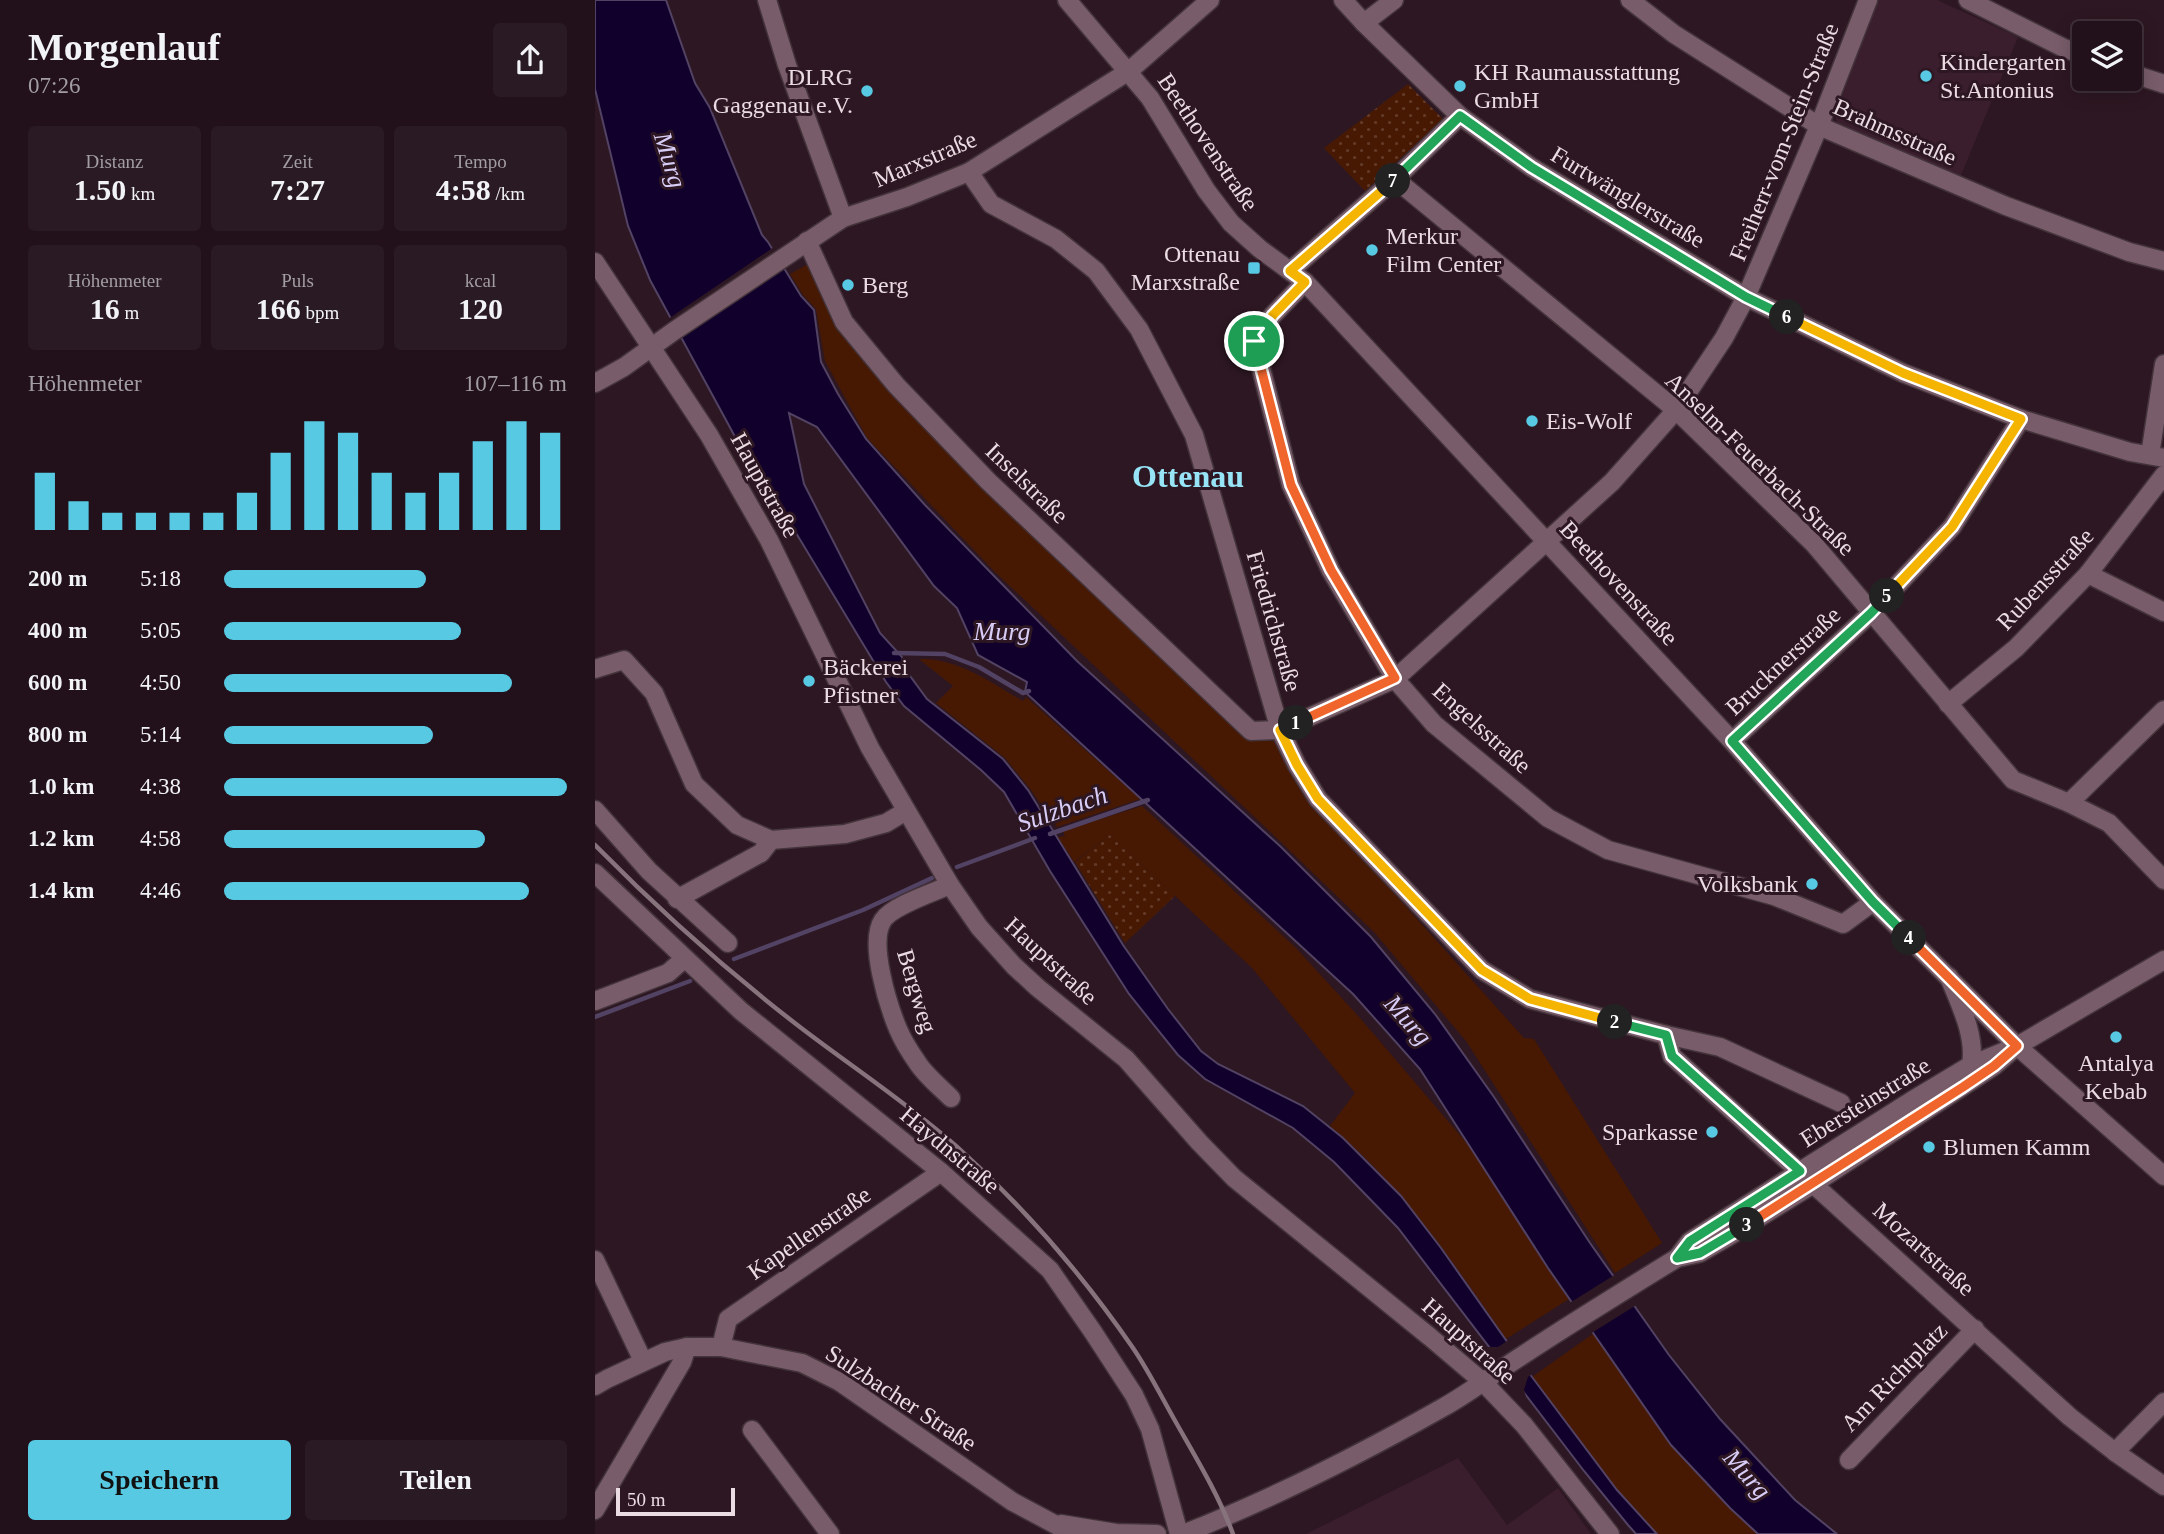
<!DOCTYPE html>
<html lang="de">
<meta charset="utf-8">
<style>
:root{--surface:#22111a;--page:#2a1a23;--text:#f1f3f6;--muted:#a29da2;--line:#3f3139;--accent:#58c9e3}
body{margin:0;font-family:"Times New Roman",serif;background:var(--page);color:var(--text);height:100vh;display:flex;flex-direction:column;font-size:26px;white-space:nowrap}
*{box-sizing:border-box;margin:0}
p{font-size:23px;color:var(--muted)}
.icon{flex:none;width:38px;height:38px;fill:none;stroke:currentColor;stroke-width:2;stroke-linecap:round;stroke-linejoin:round}
.map{position:relative;flex:1;overflow:hidden}
.side{display:flex;flex-direction:column;background:var(--surface);width:595px}
.side>*{flex:none}
.controls{position:absolute;left:1477px;top:21px;display:grid;gap:14px}
.controls a{display:grid;place-items:center;width:70px;height:70px;border-radius:7px;background:var(--surface);box-shadow:0 4px 18px #0003,0 0 0 2px var(--line);font-size:35px}
.scale{position:absolute;left:21px;bottom:18px;width:119px;box-sizing:border-box;padding-left:7px;border:4px solid #ebdbe2;border-top:0;font-size:19px;line-height:24px;white-space:nowrap;color:#ebdbe2;-webkit-text-stroke:5px #2d1722;paint-order:stroke}
.pin{position:absolute;display:grid;place-items:center;width:60px;height:60px;color:#fff;margin:-30px;border:4px solid #fff;border-radius:50%;box-shadow:0 2px 7px #0007}
.km{position:absolute;width:35px;height:35px;margin:-18px;border-radius:50%;background:#222;color:#fff;font-size:19px;line-height:35px;text-align:center}
.round{display:grid;place-items:center;flex:none;width:74px;height:74px;border-radius:7px;background:var(--page)}
.head{display:flex;align-items:center;justify-content:space-between;height:119px;padding:0 28px}
h1{font-size:38px;font-weight:700;line-height:52px}
.stats{display:grid;grid-template-columns:repeat(3,1fr);gap:10px;height:119px;padding:7px 28px}
.stats div{display:grid;align-content:center;border-radius:7px;background:var(--page);text-align:center}
.stats b{font-size:30px;font-weight:700}
.stats small{font-size:19px;font-weight:400}
.stats p{font-size:19px}
.chart{height:196px;padding:14px 28px}
.chart p{display:flex;justify-content:space-between}
.chart svg{width:100%;height:126px;margin-top:7px;stroke:var(--accent);stroke-width:6}
.button{display:flex;gap:14px;margin-top:auto;padding:14px 28px}
.button a{flex:1;height:80px;border-radius:7px;background:var(--accent);color:#111;font-size:28px;font-weight:700;line-height:80px;text-align:center}
.button a+a{background:var(--page);color:var(--text)}
ul{padding:0 28px;list-style:none;font-size:23px}
li{display:grid;grid-template-columns:112px 84px 1fr;align-items:center;height:52px}
li i{height:18px;border-radius:9px;background:var(--accent)}
main{display:flex;flex:1;min-height:0}
.map>svg:first-child{display:block}
</style>
<main>
<section class="side">
<div class="head"><div><h1>Morgenlauf</h1><p>07:26</p></div><a class="round"><svg class="icon" aria-label="share" viewBox="0 0 24 24"><path d="M12 15V3M7 8l5-5 5 5M5 13v7h14v-7"/></svg></a></div>
<div class="stats">
<div><p>Distanz</p><b>1.50<small> km</small></b></div>
<div><p>Zeit</p><b>7:27</b></div>
<div><p>Tempo</p><b>4:58<small> /km</small></b></div>
</div>
<div class="stats">
<div><p>Höhenmeter</p><b>16<small> m</small></b></div>
<div><p>Puls</p><b>166<small> bpm</small></b></div>
<div><p>kcal</p><b>120</b></div>
</div>
<div class="chart"><p><span>Höhenmeter</span>107–116 m</p>
<svg viewBox="0 0 160 44" preserveAspectRatio="none"><path d="M5 44V24M15 44V34M25 44V38M35 44V38M45 44V38M55 44V38M65 44V31M75 44V17M85 44V6M95 44V10M105 44V24M115 44V31M125 44V24M135 44V13M145 44V6M155 44V10"/></svg>
</div>
<ul>
<li><b>200 m</b>5:18<i style="width:59%"></i></li>
<li><b>400 m</b>5:05<i style="width:69%"></i></li>
<li><b>600 m</b>4:50<i style="width:84%"></i></li>
<li><b>800 m</b>5:14<i style="width:61%"></i></li>
<li><b>1.0 km</b>4:38<i style="width:100%"></i></li>
<li><b>1.2 km</b>4:58<i style="width:76%"></i></li>
<li><b>1.4 km</b>4:46<i style="width:89%"></i></li>
</ul>
<div class="button"><a>Speichern</a><a>Teilen</a></div>
</section>
<div class="map">
<svg width="1569" height="1534" viewBox="0 0 1569 1534">
<defs>
<pattern id="park-dots" width="8" height="8" patternUnits="userSpaceOnUse" patternTransform="scale(1.75)"><rect width="8" height="8" fill="#481902"/><path d="M2 2h.1M6 6h.1" fill="none" stroke="#633a27" stroke-width="1.8" stroke-linecap="round"/></pattern>
</defs>
<rect width="100%" height="100%" fill="#2d1722"/>
<!-- built -->
<g fill="#3b1e2d">
<polygon points="1282,0 1342,0 1423,37 1364,180 1243,124 1240,116"/>
<polygon points="863,1458 912,1525 963,1488 996,1534 711,1534"/>
</g>
<!-- grass -->
<g fill="#481902">
<path d="M213,264L242,321L288,383L390,491L654,738C664,741 673,739 683,743L716,801L929,1038L939,1039L1067,1243L1020,1273L871,1041L779,932L686,842L400,572L272,438L230,361L221,309L208,295L195,274Z"/>
<path d="M324,659C362,657 397,683 428,701L431,697L545,799L462,827L436,790L410,758L341,703L358,686Z"/>
<path d="M547,806L701,948L765,1018L881,1154L974,1299L911,1339C870,1279 830,1220 779,1167C765,1153 751,1139 735,1126L760,1093L657,968L515,835L479,862L463,837L470,836L468,831Z"/>
<polygon points="999,1333 1075,1445 1135,1508 1163,1534 1062,1534 1022,1490 937,1377"/>
</g>
<!-- park -->
<g fill="url(#park-dots)">
<polygon points="813,84 848,119 770,191 729,148"/>
<polygon points="515,835 580,896 530,943 480,862"/>
</g>
<!-- water -->
<polygon fill="#11002c" stroke="#524263" stroke-width="2" points="0,0 71,0 100,83 115,108 167,235 173,242 206,296 219,310 226,362 243,394 271,439 330,505 482,661 686,847 776,937 840,1014 899,1097 995,1243 1074,1355 1125,1419 1200,1500 1242,1534 1163,1534 1135,1508 1076,1445 953,1268 825,1069 758,994 430,692 432,682 383,655 362,608 339,586 222,427 194,413 209,484 285,633 307,657 310,669 332,699 408,759 433,790 528,945 573,1009 606,1051 623,1064 708,1106 748,1138 806,1196 846,1248 937,1377 1022,1490 1062,1534 1041,1534 1033,1525 989,1471 803,1228 739,1162 698,1128 610,1079 583,1055 534,994 455,871 409,792 386,770 309,706 291,682 192,518 170,492 55,280 33,226 0,89"/>
<!-- pier -->
<g fill="#2d1722">
<polygon points="179,247 192,266 85,339 73,319"/>
<polygon points="1021,1274 1043,1304 995,1334 973,1304"/>
<polygon points="915,1339 939,1373 933,1377 929,1390 933,1404 889,1347 903,1347"/>
</g>
<g fill="none" stroke-linecap="round" stroke-linejoin="round">
<!-- stream -->
<g stroke="#524263" stroke-width="4.5">
<polyline points="299,653 350,654 384,667 428,693 434,691"/>
<polyline points="455,834 553,800"/>
<polyline points="362,867 440,838"/>
<polyline points="139,959 268,910 337,878"/>
<polyline points="0,1017 95,981"/>
</g>
<!-- minor casing -->
<g stroke="#43333a" stroke-width="21">
<g id="minor">
<polyline points="172,0 192,65 248,218"/>
<polyline points="472,0 555,98 611,190 636,223 665,249 710,282 1137,741 1278,902 1422,1046 1569,1176"/>
<polyline points="748,0 769,23 865,116 936,167 1151,297 1308,373 1426,419 1535,452 1569,458"/>
<polyline points="1035,0 1079,34 1224,126 1411,206 1534,252 1569,261"/>
<polyline points="1373,0 1467,47 1489,56"/>
<polyline points="769,23 799,0"/>
<polyline points="1535,73 1569,84"/>
<polyline points="374,172 396,204 461,239 501,271 544,329 599,435 685,730 702,765 723,799 887,970 935,999 1071,1035 1125,1047 1246,1103"/>
<polyline points="800,179 1081,410 1219,544 1418,780 1474,803 1514,823 1569,880"/>
<polyline points="212,241 249,322 301,385 393,481 656,731 685,730 800,679 1017,482 1081,410 1129,338 1151,297 1224,126 1273,0"/>
<polyline points="695,271 800,179 865,116"/>
<polyline points="710,282 678,315 659,341 696,485 736,571 800,679 839,724 953,818 1013,850 1179,896 1248,924 1278,902"/>
<polyline points="0,383 29,367 79,331 248,218 312,197 374,172 534,71 615,0"/>
<polyline points="1555,455 1569,364"/>
<polyline points="1493,574 1569,612"/>
<polyline points="0,669 29,660 59,693 99,784 142,825 176,840 250,834 291,823 311,811"/>
<polyline points="1353,704 1421,648 1493,574 1569,475"/>
<polyline points="1137,741 1276,613 1357,527 1426,419"/>
<polyline points="1474,803 1569,710"/>
<polyline points="0,810 54,871 133,943"/>
<polyline points="0,873 146,1011 346,1172 455,1270 498,1332 539,1395 555,1429 584,1534"/>
<path d="M355,885C339,892 297,906 288,920C273,942 293,1005 303,1029C308,1041 315,1052 322,1062C330,1075 345,1087 356,1098"/>
<polyline points="82,899 166,853 176,840"/>
<polyline points="0,1001 73,973 89,959"/>
<polyline points="1071,1035 1077,1056 1475,1417 1520,1452 1569,1486"/>
<polyline points="0,1260 48,1361"/>
<polyline points="126,1347 133,1319 346,1172"/>
<polyline points="157,1430 235,1534"/>
<polyline points="1520,1452 1569,1402"/>
<polyline points="1254,1460 1380,1329"/>
<polyline points="0,1510 87,1362 92,1347"/>
</g>
</g>
<!-- tertiary casing -->
<g stroke="#43333a" stroke-width="21">
<g id="tertiary">
<polyline points="0,262 114,435 174,540 275,748 355,885 384,927 419,966 443,988 531,1059 604,1142 639,1178 835,1337 888,1382 929,1425 1015,1534"/>
<path d="M1354,977C1365,1005 1381,1035 1376,1065"/>
<polyline points="1082,1258 1095,1241 1316,1101 1376,1065 1422,1046 1569,960"/>
<polyline points="0,1386 12,1379 70,1352 92,1347 126,1347 207,1363 245,1382 418,1502 478,1534"/>
<polyline points="466,1524 521,1533 562,1534"/>
<path d="M588,1534C677,1499 764,1455 847,1408C876,1392 901,1372 928,1355C978,1322 1030,1290 1082,1258L1105,1253L1131,1238L1220,1183L1399,1066L1422,1046"/>
</g>
</g>
<!-- minor -->
<use href="#minor" stroke="#785c69" stroke-width="18"/>
<!-- tertiary -->
<use href="#tertiary" stroke="#785c69" stroke-width="18"/>
<!-- rail -->
<path stroke="#86737c" stroke-width="4.5" d="M0,845C63,909 130,969 201,1024C254,1065 310,1101 361,1146C428,1206 487,1274 538,1348C555,1373 568,1400 583,1426C603,1461 624,1496 638,1534"/>
</g>
<g fill="none" stroke-linecap="round" stroke-linejoin="round">
<!-- split-1 casing -->
<g stroke="#fff" stroke-width="14">
<polyline id="split-1" points="659,341 696,485 736,570 800,678 701,723"/>
</g>
<!-- split-2 casing -->
<g stroke="#fff" stroke-width="14">
<polyline id="split-2" points="701,723 685,730 702,765 723,799 887,970 935,999 1020,1022"/>
</g>
<!-- split-3 casing -->
<g stroke="#fff" stroke-width="14">
<polyline id="split-3" points="1020,1022 1071,1035 1077,1056 1205,1171 1095,1241 1082,1258 1105,1253 1152,1225"/>
</g>
<!-- split-4 casing -->
<g stroke="#fff" stroke-width="14">
<polyline id="split-4" points="1152,1225 1368,1087 1399,1066 1422,1046 1314,938"/>
</g>
<!-- split-5 casing -->
<g stroke="#fff" stroke-width="14">
<polyline id="split-5" points="1292,596 1276,613 1137,741 1278,902 1314,938"/>
</g>
<!-- split-6 casing -->
<g stroke="#fff" stroke-width="14">
<polyline id="split-6" points="1192,317 1308,373 1426,419 1357,527 1292,596"/>
</g>
<!-- split-7 casing -->
<g stroke="#fff" stroke-width="14">
<polyline id="split-7" points="798,181 865,116 936,167 1151,297 1192,317"/>
</g>
<!-- split-8 casing -->
<g stroke="#fff" stroke-width="14">
<polyline id="split-8" points="659,341 678,315 710,282 695,271 798,181"/>
</g>
<!-- split-1 -->
<use href="#split-1" stroke="#f0652b" stroke-width="9"/>
<!-- split-2 -->
<use href="#split-2" stroke="#f5b400" stroke-width="9"/>
<!-- split-3 -->
<use href="#split-3" stroke="#22a559" stroke-width="9"/>
<!-- split-4 -->
<use href="#split-4" stroke="#f0652b" stroke-width="9"/>
<!-- split-5 -->
<use href="#split-5" stroke="#22a559" stroke-width="9"/>
<!-- split-6 -->
<use href="#split-6" stroke="#f5b400" stroke-width="9"/>
<!-- split-7 -->
<use href="#split-7" stroke="#22a559" stroke-width="9"/>
<!-- split-8 -->
<use href="#split-8" stroke="#f5b400" stroke-width="9"/>
</g>
<!-- markers -->
<g fill="#58c9e3" stroke="#2d1722" stroke-width="2.5">
<circle cx="1331" cy="76" r="7"/>
<circle cx="865" cy="86" r="7"/>
<circle cx="272" cy="91" r="7"/>
<circle cx="777" cy="250" r="7"/>
<rect x="652" y="261" width="14" height="14" rx="3.5"/>
<circle cx="253" cy="285" r="7"/>
<circle cx="937" cy="421" r="7"/>
<circle cx="214" cy="681" r="7"/>
<circle cx="1217" cy="884" r="7"/>
<circle cx="1521" cy="1037" r="7"/>
<circle cx="1117" cy="1132" r="7"/>
<circle cx="1334" cy="1147" r="7"/>
</g>
<g text-anchor="middle" dominant-baseline="central" stroke-width="6" stroke-linejoin="round" paint-order="stroke">
<!-- poi labels -->
<g font-size="24" fill="#ebdbe2" stroke="#2d1722" text-anchor="start">
<text x="1345" y="62">Kindergarten<tspan x="1345" dy="28">St.Antonius</tspan></text>
<text x="879" y="72">KH Raumausstattung<tspan x="879" dy="28">GmbH</tspan></text>
<text x="258" y="77" text-anchor="end">DLRG<tspan x="258" dy="28">Gaggenau e.V.</tspan></text>
<text x="791" y="236">Merkur<tspan x="791" dy="28">Film Center</tspan></text>
<text x="645" y="254" text-anchor="end">Ottenau<tspan x="645" dy="28">Marxstraße</tspan></text>
<text x="267" y="285">Berg</text>
<text x="951" y="421">Eis-Wolf</text>
<text x="228" y="667">Bäckerei<tspan x="228" dy="28">Pfistner</tspan></text>
<text x="1203" y="884" text-anchor="end">Volksbank</text>
<text x="1521" y="1063" text-anchor="middle">Antalya<tspan x="1521" dy="28">Kebab</tspan></text>
<text x="1103" y="1132" text-anchor="end">Sparkasse</text>
<text x="1348" y="1147">Blumen Kamm</text>
</g>
<!-- street labels -->
<g font-size="24" fill="#ebdbe2" stroke="#2d1722">
<text transform="translate(1300 132) rotate(24)">Brahmsstraße</text>
<text transform="translate(613 142) rotate(56)">Beethovenstraße</text>
<text transform="translate(1189 142) rotate(-68)">Freiherr-vom-Stein-Straße</text>
<text transform="translate(330 159) rotate(-23)">Marxstraße</text>
<text transform="translate(1033 197) rotate(31)">Furtwänglerstraße</text>
<text transform="translate(1165 464) rotate(44)">Anselm-Feuerbach-Straße</text>
<text transform="translate(432 483) rotate(44)">Inselstraße</text>
<text transform="translate(170 485) rotate(61)">Hauptstraße</text>
<text transform="translate(1450 579) rotate(-47)">Rubensstraße</text>
<text transform="translate(1024 583) rotate(47)">Beethovenstraße</text>
<text transform="translate(679 621) rotate(74)">Friedrichstraße</text>
<text transform="translate(1188 661) rotate(-43)">Brucknerstraße</text>
<text transform="translate(887 728) rotate(42)">Engelsstraße</text>
<text transform="translate(456 961) rotate(43)">Hauptstraße</text>
<text transform="translate(322 991) rotate(73)">Bergweg</text>
<text transform="translate(1270 1102) rotate(-32)">Ebersteinstraße</text>
<text transform="translate(355 1150) rotate(40)">Haydnstraße</text>
<text transform="translate(214 1233) rotate(-35)">Kapellenstraße</text>
<text transform="translate(1329 1249) rotate(42)">Mozartstraße</text>
<text transform="translate(874 1341) rotate(42)">Hauptstraße</text>
<text transform="translate(1299 1377) rotate(-46)">Am Richtplatz</text>
<text transform="translate(306 1398) rotate(33)">Sulzbacher Straße</text>
</g>
<!-- water labels -->
<g font-size="26" font-style="italic" fill="#d7cdf6" stroke="#2d1722">
<text transform="translate(75 160) rotate(73)">Murg</text>
<text x="407" y="631">Murg</text>
<text transform="translate(467 809) rotate(-19)">Sulzbach</text>
<text transform="translate(813 1020) rotate(48)">Murg</text>
<text transform="translate(1152 1474) rotate(48)">Murg</text>
</g>
<!-- district labels -->
<g font-size="32" font-weight="bold" fill="#97e4f7" stroke="#2d1722">
<text x="593" y="476">Ottenau</text>
</g>
</g>
</svg>
<div class="controls">
<a><svg class="icon" aria-label="layers" viewBox="0 0 24 24"><path d="M12 4l9 5-9 5-9-5zM3 14l9 5 9-5"/></svg></a>
</div>
<div class="scale">50 m</div>
<div class="pin" style="left:659px;top:341px;background:#1e9e55"><svg class="icon" aria-label="arrive" viewBox="0 0 24 24"><path d="M6 21V4h12l-3 4 3 4H6"/></svg></div>
<b class="km" style="left:701px;top:723px">1</b>
<b class="km" style="left:1020px;top:1022px">2</b>
<b class="km" style="left:1152px;top:1225px">3</b>
<b class="km" style="left:1314px;top:938px">4</b>
<b class="km" style="left:1292px;top:596px">5</b>
<b class="km" style="left:1192px;top:317px">6</b>
<b class="km" style="left:798px;top:181px">7</b>
</div>
</main>
